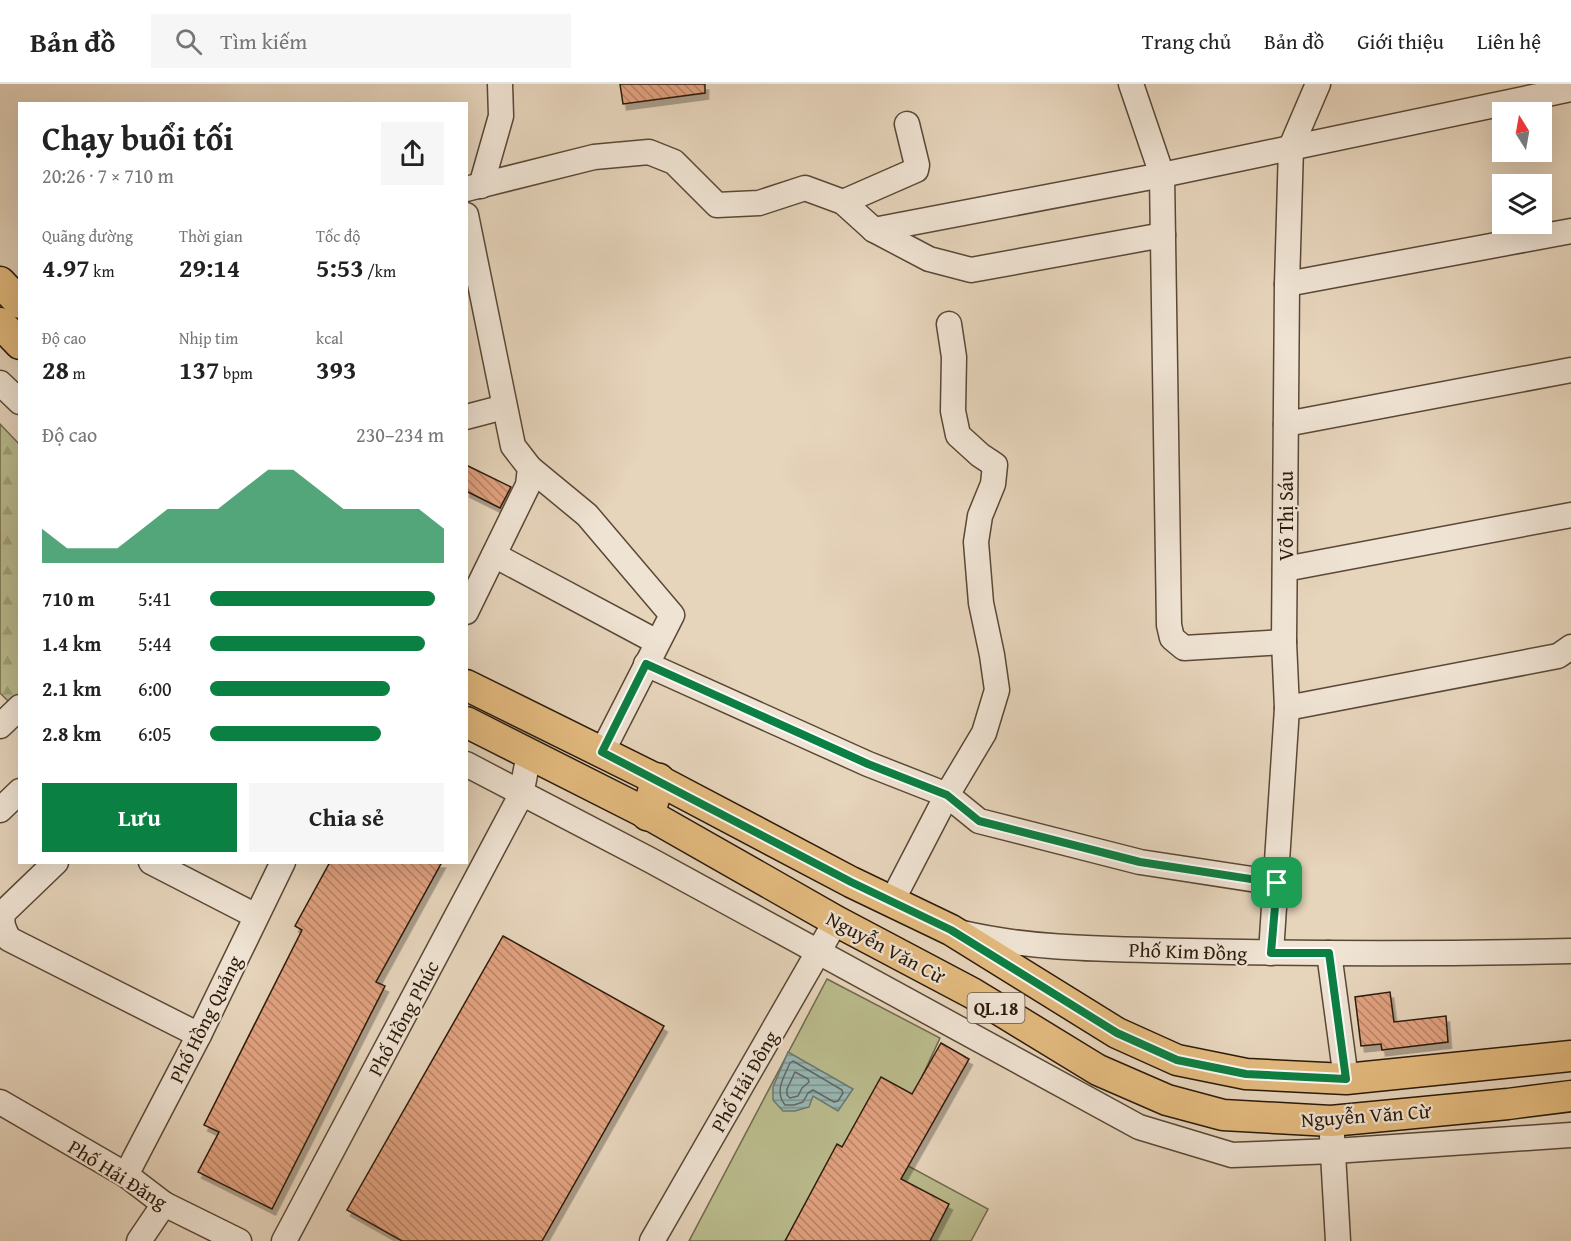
<!DOCTYPE html>
<html lang="vi">
<meta charset="utf-8">
<style>
:root{--surface:#fff;--page:#f6f6f6;--text:#222;--muted:#767676;--line:#e0e0e0;--accent:#0b8043}
body{margin:0;font-family:"Gentium Book Plus",serif;background:var(--page);color:var(--text);height:100vh;display:flex;flex-direction:column;font-size:22px;white-space:nowrap}
*{box-sizing:border-box;margin:0}
p{font-size:20px;color:var(--muted)}
.icon{flex:none;width:33px;height:33px;fill:none;stroke:currentColor;stroke-width:2;stroke-linecap:round;stroke-linejoin:round}
.map{position:relative;flex:1;overflow:hidden}
.drawer{position:absolute;left:18px;top:18px;width:450px;height:762px;display:flex;flex-direction:column;background:var(--surface);border-radius:0px;box-shadow:0 6px 24px #0002}
.drawer>*{flex:none}
.needle{width:39px;rotate:349deg}
.controls{position:absolute;left:1492px;top:18px;display:grid;gap:12px}
.controls a{display:grid;place-items:center;width:60px;height:60px;border-radius:0px;background:var(--surface);box-shadow:0 6px 24px #0002;font-size:30px}
.pin{position:absolute;display:grid;place-items:center;width:51px;height:51px;color:#fff;margin:-26px;border-radius:12px;box-shadow:0 3px 9px #0006}
.round{display:grid;place-items:center;flex:none;width:63px;height:63px;border-radius:0px;background:var(--page)}
.summary{display:flex;align-items:center;justify-content:space-between;height:102px;padding:0 24px}
h1{font-size:33px;font-weight:600;line-height:45px}
.stats{display:grid;grid-template-columns:repeat(3,1fr);gap:9px;height:102px;padding:6px 24px}
.stats div{display:grid;align-content:center}
.stats b{font-size:26px;font-weight:600}
.stats small{font-size:16px;font-weight:400}
.stats p{font-size:16px}
.chart{height:168px;padding:12px 24px}
.chart p{display:flex;justify-content:space-between}
.chart svg{width:100%;height:108px;margin-top:6px;fill:var(--accent);opacity:.7}
.cta{display:flex;gap:12px;margin-top:auto;padding:12px 24px}
.cta a{flex:1;height:69px;border-radius:0px;background:var(--accent);color:#fff;font-size:24px;font-weight:600;line-height:69px;text-align:center}
.cta a+a{background:var(--page);color:var(--text)}
ul{padding:0 24px;list-style:none;font-size:20px}
li{display:grid;grid-template-columns:96px 72px 1fr;align-items:center;height:45px}
li i{height:15px;border-radius:8px;background:var(--accent)}
header{display:flex;align-items:center;gap:36px;box-sizing:border-box;height:84px;padding:0 30px;background:var(--surface);border-bottom:2px solid var(--line)}
header strong{font-size:28px}
nav{display:flex;gap:33px;margin-inline-start:auto;font-size:21px}
.search{width:420px;height:54px;background:var(--page);display:flex;align-items:center;gap:15px;box-sizing:border-box;padding:0 21px;border-radius:0px;color:var(--muted);font-size:22px}
.map>svg:first-child{display:block}
</style>
<header>
<strong>Bản đồ</strong>
<div class="search"><svg class="icon" aria-label="search" viewBox="0 0 24 24"><circle cx="10" cy="10" r="6"/><path d="M15 15l6 6"/></svg>Tìm kiếm</div>
<nav><a>Trang chủ</a><a>Bản đồ</a><a>Giới thiệu</a><a>Liên hệ</a></nav>
</header>
<div class="map">
<svg width="1571" height="1157" viewBox="0 0 1571 1157">
<defs>
<pattern id="forest-firs" width="22" height="20" patternUnits="userSpaceOnUse" patternTransform="scale(1.5)"><rect width="22" height="20" fill="#babb8d"/><path d="M5 1l3.5 6h-7zM16 11l3.5 6h-7z" fill="#a0a078"/></pattern>
<pattern id="water-rules" width="6" height="5" patternUnits="userSpaceOnUse" patternTransform="scale(1.5)"><rect width="6" height="5" fill="#97b7b5"/><path d="M0 2.5h6" fill="none" stroke="#7b9491"/></pattern>
<pattern id="building-back-hatch" width="6" height="6" patternUnits="userSpaceOnUse" patternTransform="scale(1.5)"><rect width="6" height="6" fill="#e1a17f"/><path d="M-1 5l2 2M0 0l6 6M5-1l2 2" fill="none" stroke="#b78266"/></pattern>
<filter id="shadow"><feDropShadow dx="3.5" dy="6" stdDeviation="0" flood-color="#0004"/></filter>
</defs>
<rect width="100%" height="100%" fill="#e6d4bb"/>
<filter id="stains"><feTurbulence type="fractalNoise" baseFrequency=".00333" numOctaves="4"/><feColorMatrix values="0 0 0 0 .2 0 0 0 0 .09 0 0 0 0 .02 0 0 0 .5 -.17"/></filter>
<radialGradient id="worn" r=".72"><stop offset=".6" stop-color="#630" stop-opacity="0"/><stop offset="1" stop-color="#630" stop-opacity=".3"/></radialGradient>
<!-- forest -->
<polygon fill="url(#forest-firs)" stroke="#726a4c" stroke-width="1.5" points="0,340 20,361 20,610 10,619 0,609"/>
<!-- pitch -->
<polygon fill="#babb8d" stroke="#726a4c" stroke-width="1.5" points="827,895 940,954 886,1070 988,1125 971,1157 689,1157"/>
<!-- water -->
<polygon fill="url(#water-rules)" stroke="#6c7871" stroke-width="1.5" points="788,968 853,1005 838,1027 813,1012 809,1023 795,1027 783,1027 773,1016 773,1003"/>
<g fill="none" stroke-linecap="round" stroke-linejoin="round">
<!-- shore -->
<g stroke="#616860" stroke-width="1.5">
<path d="M793,977L842,1006L843,1009L838,1017L834,1018L813,1006L808,1009L803,1018L794,1021H785C774,1007 784,993 790,979Z"/>
<polygon points="795,988 808,995 809,998 802,1004 798,1012 790,1014 787,1011 787,1005"/>
</g>
</g>
<!-- building -->
<g fill="url(#building-back-hatch)" stroke="#2b1a0a" stroke-width="1.5" filter="url(#shadow)">
<polygon points="620,0 705,0 705,9 623,20"/>
<polygon points="466,381 511,403 500,424 466,407"/>
<polygon points="330,778 442,778 376,898 385,902 272,1125 198,1088 219,1048 204,1041 302,846 295,842"/>
<polygon points="503,852 664,942 542,1157 402,1157 347,1126"/>
<polygon points="1390,908 1394,938 1446,932 1448,958 1382,966 1381,960 1361,962 1355,913"/>
<polygon points="941,959 969,975 901,1095 949,1120 930,1157 785,1157 837,1060 842,1063 881,993 912,1010"/>
</g>
<g fill="none" stroke-linecap="round" stroke-linejoin="round">
<!-- minor casing -->
<g stroke="#5a4836" stroke-width="27">
<g id="minor">
<polyline points="1131,0 1162,91 1169,541 1172,554 1184,564 1284,558"/>
<polyline points="481,102 501,32 500,0"/>
<polyline points="466,105 594,73 649,68 674,78 717,121 759,119 805,104 843,118 874,146 929,175 971,186 1163,151"/>
<polyline points="843,118 916,86 917,81 907,40"/>
<polyline points="466,131 513,362 530,384 528,401 466,528"/>
<polyline points="874,146 1162,91 1571,5"/>
<polyline points="1287,200 1571,147"/>
<polyline points="0,299 20,318"/>
<polyline points="466,333 504,323"/>
<polyline points="1286,340 1571,286"/>
<polyline points="530,384 587,431 672,531 602,668"/>
<polyline points="494,471 657,558"/>
<polyline points="1285,485 1571,431"/>
<polyline points="646,580 868,680 947,711 979,737 1140,778 1277,799"/>
<polyline points="1287,624 1558,572 1571,563"/>
<polyline points="0,642 20,623"/>
<polyline points="466,680 650,776 1139,1043 1232,1071 1334,1067 1571,1051"/>
<polyline points="0,726 20,707"/>
<path d="M56,778L4,828C0,838 4,846 9,855L199,951"/>
<polyline points="151,778 256,832"/>
<polyline points="892,817 947,711 984,649 997,606 992,571 981,519 976,458 980,432 993,400 995,381 980,371 958,351 953,327 954,273 949,240"/>
<path d="M962,849C1035,866 1113,865 1188,867C1316,870 1444,870 1571,867"/>
<polyline points="1271,869 1287,624 1284,558 1287,200 1291,63 1318,0"/>
<polyline points="1329,869 1346,995"/>
<polyline points="0,1018 126,1091 164,1120 239,1157"/>
<polyline points="1332,1052 1338,1157"/>
<polyline points="126,1091 199,951 283,778"/>
<polyline points="139,1157 164,1120"/>
<polyline points="284,1157 521,711 529,670"/>
<polyline points="652,1157 836,837"/>
</g>
</g>
<!-- major casing -->
<g stroke="#2b1a0a" stroke-width="33">
<g id="major">
<polyline points="0,198 20,219"/>
<polyline points="0,239 20,260"/>
<polyline points="466,601 658,696 851,798 951,846 1117,949 1177,976 1246,990 1346,995 1571,972"/>
<polyline points="466,638 648,730 836,837 972,909 1098,986 1167,1016 1223,1031 1331,1037 1508,1020 1571,1012"/>
</g>
</g>
<!-- highway casing -->
<g stroke="#2b1a0a" stroke-width="36">
<polyline id="highway" points="648,730 658,696"/>
</g>
<!-- minor -->
<use href="#minor" stroke="#efe3d3" stroke-width="24"/>
<!-- major -->
<use href="#major" stroke="#e3ba7e" stroke-width="30"/>
<!-- highway -->
<use href="#highway" stroke="#e3ba7e" stroke-width="33"/>
</g>
<g fill="none" stroke-linecap="round" stroke-linejoin="round">
<!-- route casing -->
<g stroke="#fff" stroke-width="12">
<polygon id="route" points="646,580 868,680 947,711 979,737 1140,778 1277,799 1271,869 1329,869 1346,995 1246,990 1177,976 1117,949 951,846 851,798 602,668"/>
</g>
<!-- route -->
<use href="#route" stroke="#0b8043" stroke-width="8"/>
</g>
<g text-anchor="middle" dominant-baseline="central" stroke-width="4.5" stroke-linejoin="round" paint-order="stroke">
<!-- shield labels -->
<rect fill="#efe3d3" stroke="#665646" stroke-width="1.5" x="967.5" y="909" width="57" height="30" rx="4.5"/>
<g font-size="18" font-weight="bold" fill="#2b1a0a">
<text x="996" y="924">QL.18</text>
</g>
<!-- street labels -->
<g font-size="20" fill="#2b1a0a" stroke="#efe3d3">
<text transform="translate(1285 432) rotate(-90)">Võ Thị Sáu</text>
<text transform="translate(886 863) rotate(28)">Nguyễn Văn Cừ</text>
<text transform="translate(1188 867) rotate(2)">Phố Kim Đồng</text>
<text transform="translate(403 934) rotate(-62)">Phố Hồng Phúc</text>
<text transform="translate(205 935) rotate(-64)">Phố Hồng Quảng</text>
<text transform="translate(744 997) rotate(-60)">Phố Hải Đông</text>
<text transform="translate(1366 1031) rotate(-4)">Nguyễn Văn Cừ</text>
<text transform="translate(118 1090) rotate(32)">Phố Hải Đăng</text>
</g>
</g>
<rect width="100%" height="100%" filter="url(#stains)"/>
<rect width="100%" height="100%" fill="url(#worn)"/>
</svg>
<div class="controls">
<a><svg class="needle" viewBox="-14 -14 28 28"><path d="M0-13l5 13h-10z" fill="#e53935"/><path d="M0 13l5-13h-10z" fill="#767676"/></svg></a>
<a><svg class="icon" aria-label="layers" viewBox="0 0 24 24"><path d="M12 4l9 5-9 5-9-5zM3 14l9 5 9-5"/></svg></a>
</div>
<div class="pin" style="left:1277px;top:799px;background:#1e9e55"><svg class="icon" aria-label="arrive" viewBox="0 0 24 24"><path d="M6 21V4h12l-3 4 3 4H6"/></svg></div>
<section class="drawer">
<div class="summary"><div><h1>Chạy buổi tối</h1><p>20:26 · 7 × 710 m</p></div><a class="round"><svg class="icon" aria-label="share" viewBox="0 0 24 24"><path d="M12 15V3M7 8l5-5 5 5M5 13v7h14v-7"/></svg></a></div>
<div class="stats">
<div><p>Quãng đường</p><b>4.97<small> km</small></b></div>
<div><p>Thời gian</p><b>29:14</b></div>
<div><p>Tốc độ</p><b>5:53<small> /km</small></b></div>
</div>
<div class="stats">
<div><p>Độ cao</p><b>28<small> m</small></b></div>
<div><p>Nhịp tim</p><b>137<small> bpm</small></b></div>
<div><p>kcal</p><b>393</b></div>
</div>
<div class="chart"><p><span>Độ cao</span>230–234 m</p>
<svg viewBox="0 0 160 44" preserveAspectRatio="none"><path d="M0 44V30L10 38L20 38L30 38L40 30L50 22L60 22L70 22L80 14L90 6L100 6L110 14L120 22L130 22L140 22L150 22L160 30V44z"/></svg>
</div>
<ul>
<li><b>710 m</b>5:41<i style="width:96%"></i></li>
<li><b>1.4 km</b>5:44<i style="width:92%"></i></li>
<li><b>2.1 km</b>6:00<i style="width:77%"></i></li>
<li><b>2.8 km</b>6:05<i style="width:73%"></i></li>
</ul>
<div class="cta"><a>Lưu</a><a>Chia sẻ</a></div>
</section>
</div>
